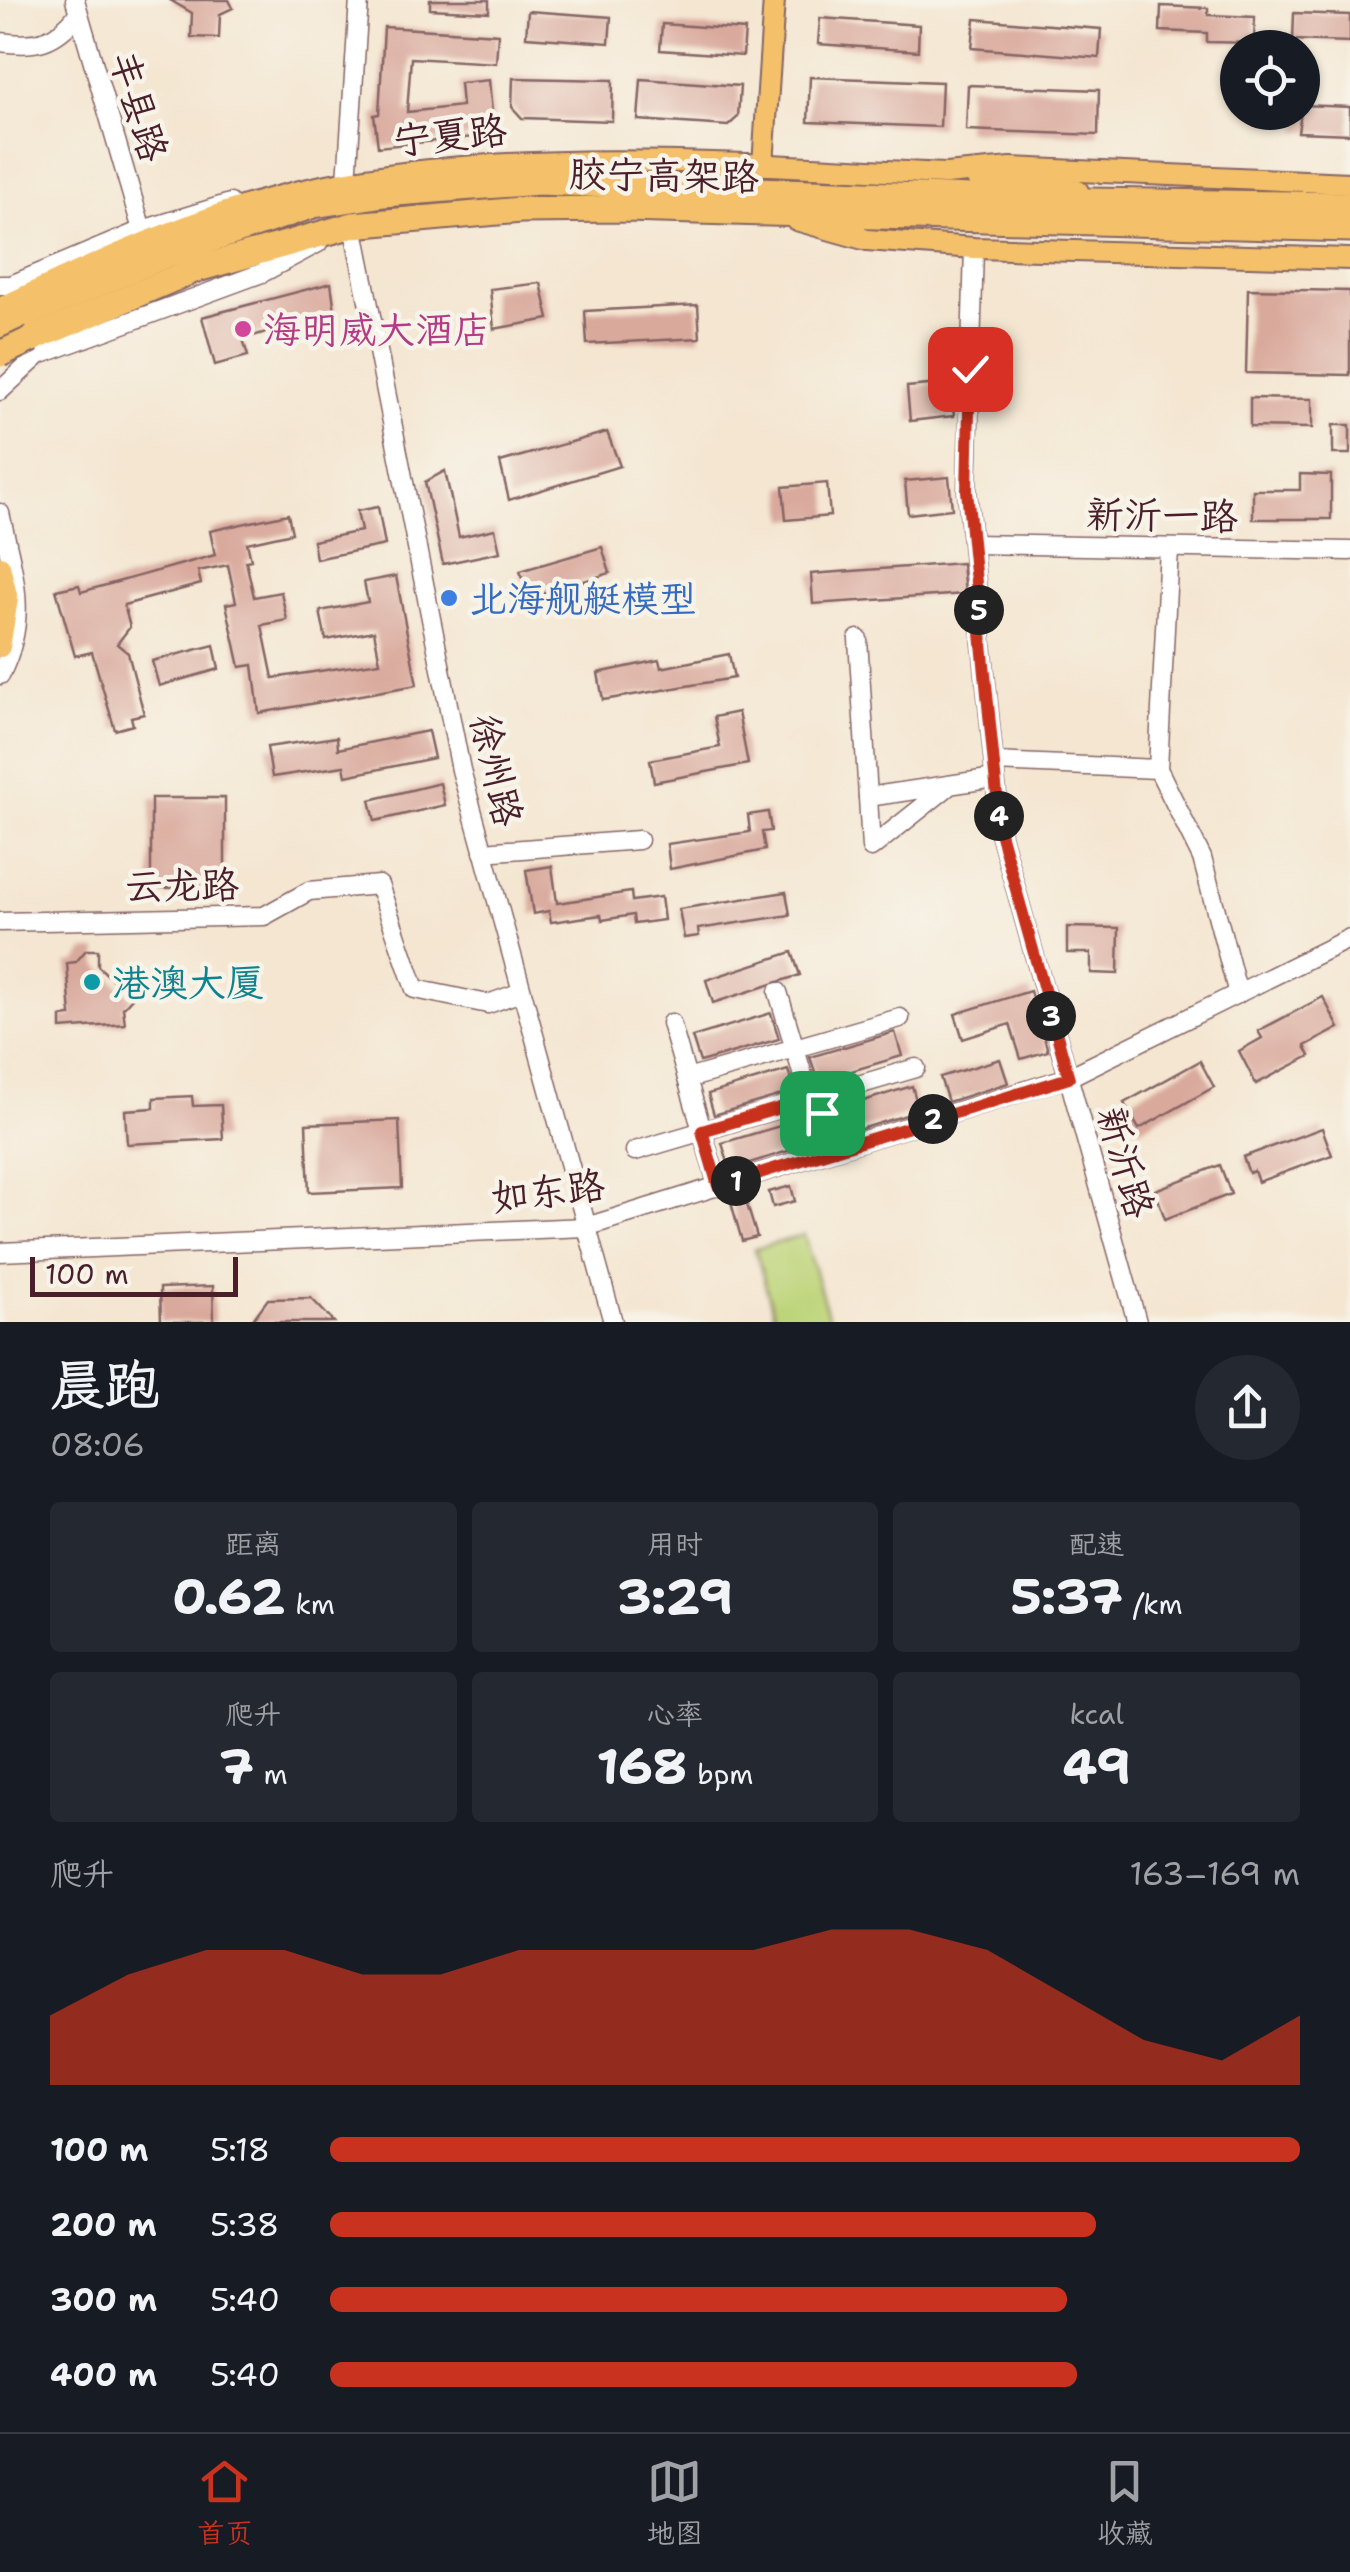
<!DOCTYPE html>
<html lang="zh">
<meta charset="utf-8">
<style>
:root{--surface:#171b24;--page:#242831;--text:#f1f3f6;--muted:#9ea1a6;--line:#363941;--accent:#c8321e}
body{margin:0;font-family:"Shantell Sans","LXGW WenKai TC",sans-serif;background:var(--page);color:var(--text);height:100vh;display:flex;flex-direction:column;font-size:38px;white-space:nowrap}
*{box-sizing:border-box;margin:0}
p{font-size:32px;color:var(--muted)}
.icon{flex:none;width:55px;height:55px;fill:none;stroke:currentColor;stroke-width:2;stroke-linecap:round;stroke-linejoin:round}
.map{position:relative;height:1322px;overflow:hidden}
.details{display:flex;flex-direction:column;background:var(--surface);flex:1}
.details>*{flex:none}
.fabs{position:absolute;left:1220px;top:30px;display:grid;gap:20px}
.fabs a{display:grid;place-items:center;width:100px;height:100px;border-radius:50%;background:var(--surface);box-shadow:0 2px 8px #0004;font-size:50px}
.scale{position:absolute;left:30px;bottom:25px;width:208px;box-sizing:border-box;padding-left:10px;border:5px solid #4a1f2b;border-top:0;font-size:28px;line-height:35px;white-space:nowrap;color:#4a1f2b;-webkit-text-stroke:8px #f7f3e8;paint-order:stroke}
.pin{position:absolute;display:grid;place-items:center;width:85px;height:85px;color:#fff;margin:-42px;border-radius:20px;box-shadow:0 5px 15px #0006}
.km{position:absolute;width:50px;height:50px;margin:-25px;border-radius:50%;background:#222;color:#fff;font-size:28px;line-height:50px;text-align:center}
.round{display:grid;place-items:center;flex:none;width:105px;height:105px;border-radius:52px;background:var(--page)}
.summary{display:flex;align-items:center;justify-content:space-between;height:170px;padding:0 50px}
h1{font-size:55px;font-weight:700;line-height:75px}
.figures{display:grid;grid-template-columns:repeat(3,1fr);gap:15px;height:170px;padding:10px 50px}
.figures div{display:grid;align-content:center;border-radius:10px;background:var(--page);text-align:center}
.figures b{font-size:50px;font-weight:700}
.figures small{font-size:28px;font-weight:400}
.figures p{font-size:28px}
.chart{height:280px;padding:20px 50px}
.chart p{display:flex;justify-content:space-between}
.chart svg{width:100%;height:180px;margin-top:10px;fill:var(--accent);opacity:.7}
ul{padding:0 50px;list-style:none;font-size:32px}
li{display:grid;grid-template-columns:160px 120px 1fr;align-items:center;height:75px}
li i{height:25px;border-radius:12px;background:var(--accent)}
.dock{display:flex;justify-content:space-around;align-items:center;height:140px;border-top:2px solid var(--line);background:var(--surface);font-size:28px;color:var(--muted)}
.dock a{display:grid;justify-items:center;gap:5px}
.dock .selected{color:var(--accent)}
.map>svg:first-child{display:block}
</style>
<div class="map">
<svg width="1350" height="1322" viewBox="0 0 1350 1322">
<rect width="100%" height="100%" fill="#f7f3e8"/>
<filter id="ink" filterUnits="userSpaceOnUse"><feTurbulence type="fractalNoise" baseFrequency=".01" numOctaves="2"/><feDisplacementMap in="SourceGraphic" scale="20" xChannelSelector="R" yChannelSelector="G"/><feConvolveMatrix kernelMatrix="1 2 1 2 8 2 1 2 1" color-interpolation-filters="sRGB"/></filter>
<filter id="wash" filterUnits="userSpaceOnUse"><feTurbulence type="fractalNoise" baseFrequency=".0048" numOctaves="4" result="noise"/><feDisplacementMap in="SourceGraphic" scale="40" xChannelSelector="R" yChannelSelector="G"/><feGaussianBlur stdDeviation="2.25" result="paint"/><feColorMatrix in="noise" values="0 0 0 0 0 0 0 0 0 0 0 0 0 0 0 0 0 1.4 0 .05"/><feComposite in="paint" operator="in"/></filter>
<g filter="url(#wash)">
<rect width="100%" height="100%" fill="#f4e6d1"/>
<!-- green -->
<polygon fill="#bdd479" stroke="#847a52" stroke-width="2.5" points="804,1235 830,1322 776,1322 755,1249"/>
<g id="blocks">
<!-- building -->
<g fill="#d9a99c">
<polygon points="170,0 229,0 233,8 220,14 219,38 191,37 192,13"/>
<polygon points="430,0 489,0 489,12 430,9"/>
<polygon points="1161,6 1208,8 1208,15 1255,17 1254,43 1207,42 1207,33 1160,31"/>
<polygon points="528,11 611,17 609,43 526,37"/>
<polygon points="1294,13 1350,15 1350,42 1293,40"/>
<polygon points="820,18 919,25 918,51 818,44"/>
<polygon points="975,19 1101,29 1099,58 972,48"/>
<polygon points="662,24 745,30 743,56 660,50"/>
<polygon points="384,27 498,34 496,63 411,58 407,112 462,106 460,83 489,80 494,135 378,147 374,115 379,114"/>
<polygon points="810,77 942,82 940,127 808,122"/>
<polygon points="513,78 613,80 612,121 522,118 512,107"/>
<polygon points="641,79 740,86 738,117 728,126 638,120"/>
<polygon points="968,85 1099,90 1098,135 966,130"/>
<polygon points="1302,105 1350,107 1350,134 1298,132"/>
<polygon points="331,283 335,311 243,339 248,356 215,365 202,317"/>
<polygon points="541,283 549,319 494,329 490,289"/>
<polygon points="1248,289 1350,291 1350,375 1246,373"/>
<polygon points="698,305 700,338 587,344 585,311"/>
<polygon points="950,383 954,416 910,421 907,387"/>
<polygon points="1250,398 1312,399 1312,428 1250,427"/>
<rect x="1333" y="425" width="17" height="29"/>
<polygon points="607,432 620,466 509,500 500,462"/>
<polygon points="445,471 459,537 495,529 500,552 443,564 425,482"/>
<polygon points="1300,474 1331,475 1331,519 1253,519 1253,490 1300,490"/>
<polygon points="949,477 952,509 908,514 905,481"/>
<polygon points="827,483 830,516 786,520 783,487"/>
<polygon points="378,507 385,545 316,559 313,541 361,531 357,511"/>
<polygon points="288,514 292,533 247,543 251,560 246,561 254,597 281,592 287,620 262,625 273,678 380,662 374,631 326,640 320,611 368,602 364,582 396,576 417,685 259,713 253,665 240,667 226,604 236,602 228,565 198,571 201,584 124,605 130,627 117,644 128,653 144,714 131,717 133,725 115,730 92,652 75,656 56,590 79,585 81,592 215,555 210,531"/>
<polygon points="602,547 610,573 529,598 520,571"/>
<polygon points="962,563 965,594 813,604 811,574"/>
<polygon points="214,645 219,669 159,686 152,661"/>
<polygon points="729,654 734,678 603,700 598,673 659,660 661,668"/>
<polygon points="738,712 748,764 654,782 650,760 720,747 714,717"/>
<polygon points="428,731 434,758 346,776 344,766 272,777 267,747 337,737 338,749"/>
<polygon points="440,783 445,805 375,821 370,800"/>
<rect x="151" y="798" width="74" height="90"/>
<polygon points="768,812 771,831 762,832 765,850 670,869 667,844 750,832 748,815"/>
<polygon points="552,866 557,903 631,892 632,901 661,897 664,920 634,924 633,915 602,920 601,915 551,922 549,911 533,914 526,870"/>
<polygon points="786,892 790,915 698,929 699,936 684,938 679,909"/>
<polygon points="1067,927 1119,928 1118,974 1091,973 1091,953 1067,953"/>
<polygon points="86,950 98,950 98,966 132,998 123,1008 125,1024 61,1029 61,1017 71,1016 67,963 76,962"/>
<polygon points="792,952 800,975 713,1003 706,980"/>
<polygon points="1030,991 1048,1051 1021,1059 1010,1024 963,1039 955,1014"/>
<polygon points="1323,997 1339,1028 1305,1046 1310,1056 1256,1084 1239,1051 1262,1038 1258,1031"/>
<polygon points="771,1013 779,1039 700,1062 692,1037"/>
<polygon points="895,1032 902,1056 818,1081 810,1057"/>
<polygon points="1000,1059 1008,1083 948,1102 940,1077"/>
<polygon points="1200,1061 1214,1087 1139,1129 1124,1103"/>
<polygon points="788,1070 795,1091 714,1115 708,1094"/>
<polygon points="912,1086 919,1111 835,1137 830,1122 834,1110"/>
<polygon points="192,1096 193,1106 221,1105 223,1139 127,1144 125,1110 154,1108 154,1098"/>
<polygon points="807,1118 814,1143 730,1169 722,1143"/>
<polygon points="399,1120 402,1188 309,1192 306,1124"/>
<polygon points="1322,1128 1332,1155 1258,1182 1254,1171 1249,1173 1243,1157"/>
<polygon points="1220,1165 1231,1194 1165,1219 1155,1190"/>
<polygon points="791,1186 795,1201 773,1207 769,1192"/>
<polygon points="745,1198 757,1237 742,1241 731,1202"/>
<polygon points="213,1286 214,1322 161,1322 160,1288"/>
<polygon points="311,1298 334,1322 251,1322 268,1299"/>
</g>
</g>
</g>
<g filter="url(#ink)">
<use href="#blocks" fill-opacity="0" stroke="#866565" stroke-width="2.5"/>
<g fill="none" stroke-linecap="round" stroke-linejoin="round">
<!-- minor casing -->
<g stroke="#866565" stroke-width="21">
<g id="minor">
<polyline points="75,0 142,230"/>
<path d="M0,42C36,47 55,43 78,14"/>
<polyline points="347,181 359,0"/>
<polyline points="346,229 353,225 461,770 613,1322"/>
<polyline points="974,248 967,491 1001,836 1137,1322"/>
<polyline points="0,285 11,285 142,230 230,203"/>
<polyline points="0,391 39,355 262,273 318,243"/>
<path d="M0,513C13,573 30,617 0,675"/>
<polyline points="973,544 1350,551"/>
<polyline points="1169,548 1158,769 1202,858 1238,994"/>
<polyline points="858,639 868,797"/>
<polyline points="994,762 1158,769"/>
<polyline points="950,785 871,848 868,797 995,778"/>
<polyline points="483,852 639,840"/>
<polyline points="0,922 264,916 309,891 379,885 415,989 488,1004 521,992"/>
<polyline points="778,992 810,1099 822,1113"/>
<polyline points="671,1023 718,1186"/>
<polyline points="687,1079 900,1018"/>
<polyline points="635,1151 916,1068"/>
<polyline points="0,1252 586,1227 1069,1077 1350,938"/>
</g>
</g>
<!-- major casing -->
<g stroke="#866565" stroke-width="24">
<g id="major">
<polyline points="763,165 774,0"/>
<polyline points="977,179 1078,191"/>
<polyline points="796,220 867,240 974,248 1350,259"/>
<path d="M0,308C109,256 228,201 348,181C545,148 747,164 946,174L1011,168L1350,183"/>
<polyline points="0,566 8,599 0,647"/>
</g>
</g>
<!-- highway casing -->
<g stroke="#866565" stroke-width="29">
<g id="highway">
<polyline points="0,326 168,254 314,205 384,194 538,182 1026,200 1350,205"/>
<polyline points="32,339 194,270 353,225 521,210 625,209 1350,229"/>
</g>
</g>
<!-- minor -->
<use href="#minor" stroke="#fff" stroke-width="18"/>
<!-- major -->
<use href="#major" stroke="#f4c16b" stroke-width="20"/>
<!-- highway -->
<use href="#highway" stroke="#f4c16b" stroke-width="25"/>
<!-- highway-bridge casing -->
<g stroke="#866565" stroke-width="29" stroke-linecap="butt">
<polyline id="highway-bridge" points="0,354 32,339"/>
</g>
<!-- highway-bridge -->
<use href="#highway-bridge" stroke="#f4c16b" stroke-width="25"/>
</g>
</g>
<g fill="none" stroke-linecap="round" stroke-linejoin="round" filter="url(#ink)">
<!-- route casing -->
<g stroke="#fff" stroke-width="20">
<polyline id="route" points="822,1113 810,1099 702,1131 718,1186 1069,1078 1001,836 967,491 970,369"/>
</g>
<!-- route -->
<use href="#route" stroke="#c8321e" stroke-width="12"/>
</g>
<!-- markers -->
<circle fill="#d1479c" stroke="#f7f3e8" stroke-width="4" cx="243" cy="329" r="10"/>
<circle fill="#3f7fe0" stroke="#f7f3e8" stroke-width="4" cx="449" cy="598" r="10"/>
<circle fill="#0f9aa8" stroke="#f7f3e8" stroke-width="4" cx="92" cy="982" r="10"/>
<g text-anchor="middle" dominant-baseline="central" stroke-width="9" stroke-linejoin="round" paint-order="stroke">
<!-- street labels -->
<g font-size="38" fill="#4a1f2b" stroke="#f7f3e8">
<text transform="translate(139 106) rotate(73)">丰县路</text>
<text transform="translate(450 135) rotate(-6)">宁夏路</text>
<text transform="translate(664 175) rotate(1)">胶宁高架路</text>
<text transform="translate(1162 515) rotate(1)">新沂一路</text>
<text transform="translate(497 770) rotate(77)">徐州路</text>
<text transform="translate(182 885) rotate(-1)">云龙路</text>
<text transform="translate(1126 1162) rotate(74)">新沂路</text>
<text transform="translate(548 1191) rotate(-7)">如东路</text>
</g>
<!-- hotel labels -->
<g font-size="38" fill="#b23c85" stroke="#f7f3e8" text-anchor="start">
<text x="263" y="329">海明威大酒店</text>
</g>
<!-- shop labels -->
<g font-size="38" fill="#366cbe" stroke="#f7f3e8" text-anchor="start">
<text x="469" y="598">北海舰艇模型</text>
</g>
<!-- culture labels -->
<g font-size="38" fill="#0d838f" stroke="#f7f3e8" text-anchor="start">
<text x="112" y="982">港澳大厦</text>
</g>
</g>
</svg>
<div class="fabs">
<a><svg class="icon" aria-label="locate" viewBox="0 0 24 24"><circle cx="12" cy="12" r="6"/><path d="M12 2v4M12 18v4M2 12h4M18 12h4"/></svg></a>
</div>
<div class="scale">100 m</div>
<div class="pin" style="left:822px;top:1113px;background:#1e9e55"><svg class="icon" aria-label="arrive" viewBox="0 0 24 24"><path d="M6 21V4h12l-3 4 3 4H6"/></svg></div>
<div class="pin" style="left:970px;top:369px;background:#d93025"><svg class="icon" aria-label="check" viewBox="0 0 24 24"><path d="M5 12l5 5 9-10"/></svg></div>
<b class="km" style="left:736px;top:1181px">1</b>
<b class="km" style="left:933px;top:1119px">2</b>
<b class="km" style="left:1051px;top:1016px">3</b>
<b class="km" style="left:999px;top:816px">4</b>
<b class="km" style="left:979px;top:610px">5</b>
</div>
<section class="details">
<div class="summary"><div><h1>晨跑</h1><p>08:06</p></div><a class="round"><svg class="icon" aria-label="share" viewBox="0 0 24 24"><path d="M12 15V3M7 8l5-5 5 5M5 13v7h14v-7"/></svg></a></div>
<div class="figures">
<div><p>距离</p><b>0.62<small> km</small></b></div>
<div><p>用时</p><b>3:29</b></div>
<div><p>配速</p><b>5:37<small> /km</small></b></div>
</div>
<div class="figures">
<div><p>爬升</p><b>7<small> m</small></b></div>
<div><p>心率</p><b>168<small> bpm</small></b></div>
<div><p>kcal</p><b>49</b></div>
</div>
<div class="chart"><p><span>爬升</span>163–169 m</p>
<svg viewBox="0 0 160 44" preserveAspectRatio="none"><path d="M0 44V27L10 17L20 11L30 11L40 17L50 17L60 11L70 11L80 11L90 11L100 6L110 6L120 11L130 22L140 33L150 38L160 27V44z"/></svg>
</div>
<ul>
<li><b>100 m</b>5:18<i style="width:100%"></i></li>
<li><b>200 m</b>5:38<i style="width:79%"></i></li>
<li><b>300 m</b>5:40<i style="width:76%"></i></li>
<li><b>400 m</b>5:40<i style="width:77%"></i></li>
</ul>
</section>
<nav class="dock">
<a class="selected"><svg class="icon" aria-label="home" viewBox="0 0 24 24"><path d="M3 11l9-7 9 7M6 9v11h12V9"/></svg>首页</a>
<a><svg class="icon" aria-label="map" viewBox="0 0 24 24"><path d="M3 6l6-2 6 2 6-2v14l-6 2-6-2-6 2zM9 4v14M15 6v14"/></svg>地图</a>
<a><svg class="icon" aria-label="saved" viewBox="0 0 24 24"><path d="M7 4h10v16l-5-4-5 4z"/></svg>收藏</a>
</nav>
